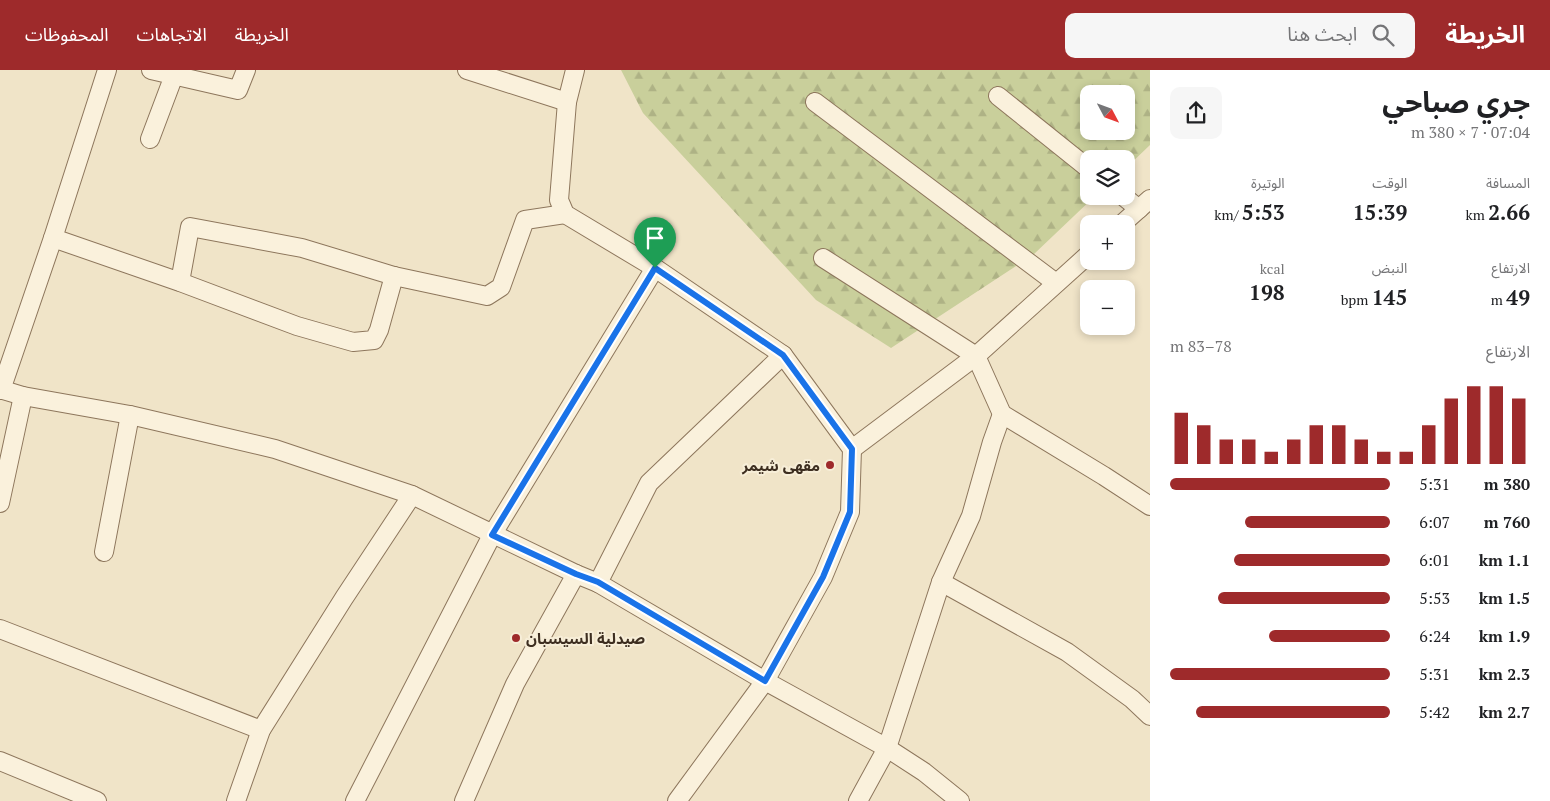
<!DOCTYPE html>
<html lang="ar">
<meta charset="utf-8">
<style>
:root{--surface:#fff;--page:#f6f6f6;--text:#202124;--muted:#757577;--accent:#9e2a2b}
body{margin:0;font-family:"PT Serif","Noto Sans Arabic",serif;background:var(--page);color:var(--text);direction:rtl;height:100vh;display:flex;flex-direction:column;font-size:19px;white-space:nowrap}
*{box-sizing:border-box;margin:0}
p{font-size:16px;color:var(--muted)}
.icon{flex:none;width:28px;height:28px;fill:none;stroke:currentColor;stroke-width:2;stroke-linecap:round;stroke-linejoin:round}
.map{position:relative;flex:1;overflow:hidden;direction:ltr}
.panel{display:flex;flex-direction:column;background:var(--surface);width:400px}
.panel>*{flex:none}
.needle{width:32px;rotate:131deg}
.tools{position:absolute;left:1080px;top:15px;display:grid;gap:10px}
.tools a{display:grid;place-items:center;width:55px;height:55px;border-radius:10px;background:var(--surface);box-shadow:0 2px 8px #0003;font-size:25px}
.pin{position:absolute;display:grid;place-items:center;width:42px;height:42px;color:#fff;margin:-51px -21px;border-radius:50% 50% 50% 0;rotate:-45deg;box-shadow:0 0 5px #0007}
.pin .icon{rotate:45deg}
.round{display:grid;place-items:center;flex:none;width:52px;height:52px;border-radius:10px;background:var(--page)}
.summary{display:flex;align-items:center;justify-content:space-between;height:85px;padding:0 20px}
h1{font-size:28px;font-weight:700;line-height:38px}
.figures{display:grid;grid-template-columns:repeat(3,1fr);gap:8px;height:85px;padding:5px 20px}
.figures div{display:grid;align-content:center}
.figures b{font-size:21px;font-weight:700}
.figures small{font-size:14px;font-weight:400}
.figures p{font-size:14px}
.chart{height:140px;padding:10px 20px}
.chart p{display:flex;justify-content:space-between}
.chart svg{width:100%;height:90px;margin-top:5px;stroke:var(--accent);stroke-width:6}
ul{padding:0 20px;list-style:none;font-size:16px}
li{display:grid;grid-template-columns:80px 60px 1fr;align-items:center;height:38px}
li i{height:12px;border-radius:6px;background:var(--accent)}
header{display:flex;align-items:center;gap:30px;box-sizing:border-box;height:70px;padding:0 25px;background:var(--accent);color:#fff}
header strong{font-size:24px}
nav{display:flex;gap:28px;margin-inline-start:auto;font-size:18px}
.search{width:350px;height:45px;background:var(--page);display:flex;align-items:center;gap:12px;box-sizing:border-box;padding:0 18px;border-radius:10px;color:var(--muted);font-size:19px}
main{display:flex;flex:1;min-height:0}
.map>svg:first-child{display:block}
</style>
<header>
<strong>الخريطة</strong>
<div class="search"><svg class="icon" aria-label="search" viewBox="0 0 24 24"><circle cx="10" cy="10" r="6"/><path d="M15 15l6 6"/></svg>ابحث هنا</div>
<nav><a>الخريطة</a><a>الاتجاهات</a><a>المحفوظات</a></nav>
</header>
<main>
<section class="panel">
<div class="summary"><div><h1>جري صباحي</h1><p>07:04 · 7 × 380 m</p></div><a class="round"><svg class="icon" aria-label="share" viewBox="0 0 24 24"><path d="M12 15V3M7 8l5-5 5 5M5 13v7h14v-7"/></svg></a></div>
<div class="figures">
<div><p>المسافة</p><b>2.66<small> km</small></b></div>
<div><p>الوقت</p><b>15:39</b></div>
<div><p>الوتيرة</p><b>5:53<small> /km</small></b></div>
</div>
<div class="figures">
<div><p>الارتفاع</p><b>49<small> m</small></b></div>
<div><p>النبض</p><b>145<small> bpm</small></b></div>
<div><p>kcal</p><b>198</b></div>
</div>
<div class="chart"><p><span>الارتفاع</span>78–83 m</p>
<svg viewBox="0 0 160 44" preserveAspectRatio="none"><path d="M5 44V19M15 44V25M25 44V32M35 44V32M45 44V38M55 44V32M65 44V25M75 44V25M85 44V32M95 44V38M105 44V38M115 44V25M125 44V12M135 44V6M145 44V6M155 44V12"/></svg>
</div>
<ul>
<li><b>380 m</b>5:31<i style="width:100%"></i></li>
<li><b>760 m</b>6:07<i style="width:66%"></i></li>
<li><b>1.1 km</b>6:01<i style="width:71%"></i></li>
<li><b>1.5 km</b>5:53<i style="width:78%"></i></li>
<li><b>1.9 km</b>6:24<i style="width:55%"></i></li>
<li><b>2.3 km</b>5:31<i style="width:100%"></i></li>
<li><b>2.7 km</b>5:42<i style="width:88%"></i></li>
</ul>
</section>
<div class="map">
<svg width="1150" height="731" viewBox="0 0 1150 731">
<defs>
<pattern id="forest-firs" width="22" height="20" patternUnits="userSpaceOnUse" patternTransform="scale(1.25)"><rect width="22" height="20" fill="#c9cf9b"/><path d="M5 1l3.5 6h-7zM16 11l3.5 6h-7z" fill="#aeb285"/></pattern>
</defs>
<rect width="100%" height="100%" fill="#f0e4c8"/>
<!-- forest -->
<path fill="url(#forest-firs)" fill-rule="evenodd" d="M621,0H1150V75L1126,98V89H1089V126H1095L1033,185L891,278L816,230L643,43ZM1089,24H1126V61H1089Z"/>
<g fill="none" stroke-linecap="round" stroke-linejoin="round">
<!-- minor casing -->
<g stroke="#8d765c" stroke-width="20">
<g id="minor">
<polyline points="151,0 238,20 246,0"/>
<polyline points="467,0 567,32"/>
<polyline points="575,0 567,32 559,130 565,144 655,198 783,285 852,379 850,442 823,507 765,611 677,731"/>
<polyline points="998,26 1089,99"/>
<polyline points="815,32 1056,213"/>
<polyline points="150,69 176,0"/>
<polyline points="1123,126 1139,139"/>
<polyline points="1122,154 1150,129"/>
<polyline points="53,168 180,212 297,256 353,272 374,270 379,260 394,206"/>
<polyline points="823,188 976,286 1002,344 1104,406 1150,436"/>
<polyline points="180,212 190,157 302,178 394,206 487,226 501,217 525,150 565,144"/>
<polyline points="0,319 23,326 130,345 275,379 412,425 576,504 598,513 765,611 887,678 924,702 960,731"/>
<polyline points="1,320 53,168 107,0"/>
<polyline points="852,379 976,286 1089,184"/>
<polyline points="0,433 23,326"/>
<polyline points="104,482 130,345"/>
<polyline points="941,512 1067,582 1132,629 1150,646"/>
<polyline points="598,513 649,413 783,285"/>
<polyline points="0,559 261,660"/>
<polyline points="0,691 97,731"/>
<polyline points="236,731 261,660 344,528 412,425"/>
<polyline points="355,731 492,465 655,198"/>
<polyline points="464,731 515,614 576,504"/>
<polyline points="858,731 887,678 941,512 971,446 992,372 1002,344"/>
</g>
</g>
<!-- minor -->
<use href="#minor" stroke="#faf1dc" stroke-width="18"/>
</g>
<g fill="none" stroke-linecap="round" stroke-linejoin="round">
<!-- route casing -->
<g stroke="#fff" stroke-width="10">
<polygon id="route" points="655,198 783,285 852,379 850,442 823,507 765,611 598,512 576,504 492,465"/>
</g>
<!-- route -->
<use href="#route" stroke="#1a73e8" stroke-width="6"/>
</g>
<!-- markers -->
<g fill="#9e2a2b" stroke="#f7eed8" stroke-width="2">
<circle cx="830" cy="395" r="5"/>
<circle cx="516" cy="568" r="5"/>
</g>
<g text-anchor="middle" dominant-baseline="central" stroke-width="4" stroke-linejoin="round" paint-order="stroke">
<!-- poi labels -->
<g font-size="15" font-weight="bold" fill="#3d2e20" stroke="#f7eed8" text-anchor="end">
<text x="820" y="395">مقهى شيمر</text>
<text x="526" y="568" text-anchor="start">صيدلية السيسبان</text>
</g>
</g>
</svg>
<div class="tools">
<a><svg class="needle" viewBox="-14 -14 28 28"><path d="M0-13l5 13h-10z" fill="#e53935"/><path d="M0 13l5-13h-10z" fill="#757577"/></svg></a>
<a><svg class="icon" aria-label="layers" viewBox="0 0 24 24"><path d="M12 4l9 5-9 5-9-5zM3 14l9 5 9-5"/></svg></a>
<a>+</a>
<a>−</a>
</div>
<div class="pin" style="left:655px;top:198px;background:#1e9e55"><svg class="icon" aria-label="arrive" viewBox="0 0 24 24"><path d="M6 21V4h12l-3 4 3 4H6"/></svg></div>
</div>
</main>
